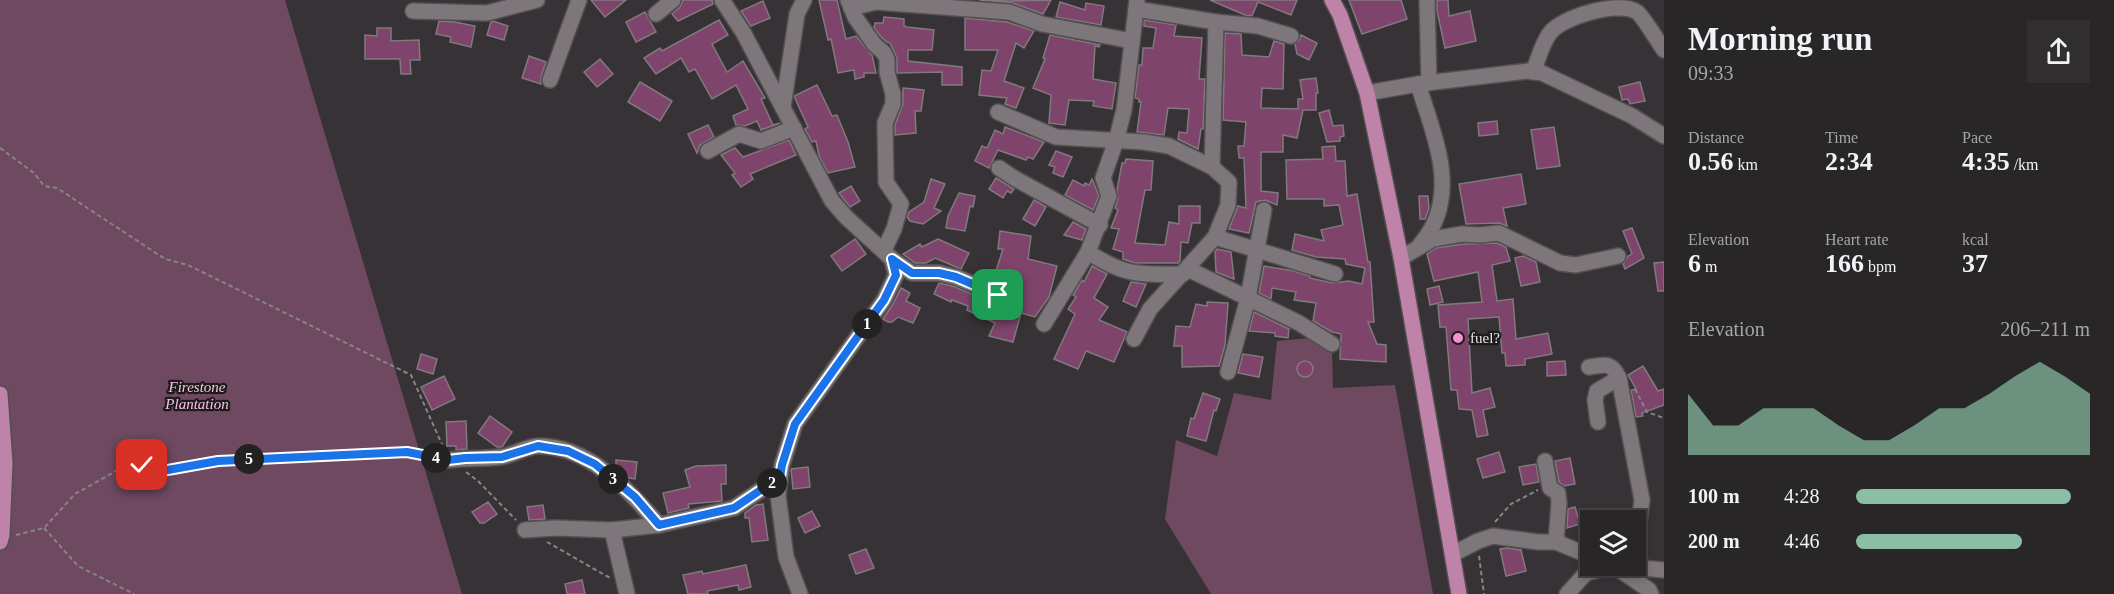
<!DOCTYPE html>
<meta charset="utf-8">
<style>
:root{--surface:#292628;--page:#312e30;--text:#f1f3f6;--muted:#a5a5a8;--line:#454345;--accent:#8abfa5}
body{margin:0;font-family:"Times New Roman",serif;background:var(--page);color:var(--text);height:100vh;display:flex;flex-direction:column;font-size:22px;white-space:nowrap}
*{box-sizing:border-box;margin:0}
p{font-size:20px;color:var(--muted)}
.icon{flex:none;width:33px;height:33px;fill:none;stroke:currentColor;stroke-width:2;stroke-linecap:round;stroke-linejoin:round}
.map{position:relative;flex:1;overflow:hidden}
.details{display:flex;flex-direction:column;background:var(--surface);width:450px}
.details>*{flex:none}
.buttons{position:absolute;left:1580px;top:510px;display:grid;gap:12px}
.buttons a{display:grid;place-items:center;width:66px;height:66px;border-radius:0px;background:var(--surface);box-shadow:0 3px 9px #0003,0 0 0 2px var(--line);font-size:30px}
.pin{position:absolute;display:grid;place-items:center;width:51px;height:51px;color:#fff;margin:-26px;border-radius:12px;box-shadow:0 3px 9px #0006}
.km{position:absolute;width:30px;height:30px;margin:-15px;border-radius:50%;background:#222;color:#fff;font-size:16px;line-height:30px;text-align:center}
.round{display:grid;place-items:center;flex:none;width:63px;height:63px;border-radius:0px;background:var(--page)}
.head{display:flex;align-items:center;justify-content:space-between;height:102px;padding:0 24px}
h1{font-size:33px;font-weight:800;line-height:45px}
.stats{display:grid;grid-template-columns:repeat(3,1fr);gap:9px;height:102px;padding:6px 24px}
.stats div{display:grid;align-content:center}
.stats b{font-size:26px;font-weight:800}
.stats small{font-size:16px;font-weight:400}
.stats p{font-size:16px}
.chart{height:168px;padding:12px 24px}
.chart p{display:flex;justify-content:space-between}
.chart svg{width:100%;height:108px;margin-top:6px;fill:var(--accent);opacity:.7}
ul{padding:0 24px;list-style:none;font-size:20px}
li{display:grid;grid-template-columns:96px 72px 1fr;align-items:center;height:45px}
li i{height:15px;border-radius:8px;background:var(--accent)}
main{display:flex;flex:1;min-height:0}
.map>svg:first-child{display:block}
</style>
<main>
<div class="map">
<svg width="1664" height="594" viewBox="0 0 1664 594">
<rect width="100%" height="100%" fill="#373235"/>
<!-- green -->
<g fill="#6e4960">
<polygon points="0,0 285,0 462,594 0,594"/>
<polygon points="1310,338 1332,350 1333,388 1395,385 1433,594 1211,594 1165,519 1176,440 1217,456 1234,393 1271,400 1277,341"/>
</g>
<!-- building -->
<g fill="#7f446b" stroke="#80797d" stroke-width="1.5">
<polygon points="591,0 626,0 605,17"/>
<polygon points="683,0 712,0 713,4 678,21 672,14 680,7"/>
<polygon points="819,0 837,0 846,39 856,36 872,55 876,73 864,73 864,77 855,79 854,70 838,73 831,39 828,40"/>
<polygon points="979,0 1009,1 1051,0 1043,14 1012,3"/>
<polygon points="1210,0 1297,0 1291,15 1258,2 1252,16 1245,15"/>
<polygon points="1349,0 1401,0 1407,19 1362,34"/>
<polygon points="1437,0 1448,0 1449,16 1470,11 1476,41 1445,48 1437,11"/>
<polygon points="763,1 770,18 751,26 741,11"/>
<polygon points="1060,2 1085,10 1086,3 1104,6 1101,25 1056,17"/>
<polygon points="645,12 656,32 636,42 626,22"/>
<polygon points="884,17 904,19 904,26 907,27 934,30 932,50 908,50 908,61 962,67 962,85 942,85 942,72 897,73 897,58 890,43 887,42 881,37 874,28 875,23 883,23"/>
<polygon points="965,18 1007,22 1034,31 1024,48 1016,43 1004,81 1024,88 1016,108 1005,104 1007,98 979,95 982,70 991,71 998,50 965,50"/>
<polygon points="719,20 728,35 712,44 727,72 743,61 765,98 761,99 773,125 780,123 761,130 757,121 745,126 736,125 733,116 748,109 736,85 712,99 695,69 689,72 681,58 656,74 644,58 660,48 662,51"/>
<polygon points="1144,20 1176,25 1174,36 1202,38 1199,79 1205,79 1203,129 1201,129 1198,149 1178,139 1179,132 1187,133 1189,109 1168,108 1164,135 1137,132 1141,102 1139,102 1139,99 1135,98 1139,65 1142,65 1143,48 1153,48 1156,28 1144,26"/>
<polygon points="439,21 455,22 475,26 471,47 450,42 451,37 436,34"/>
<polygon points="493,21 508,26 504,40 487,35 491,22"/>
<polygon points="377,28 391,28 391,41 419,40 420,60 410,60 411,74 401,74 400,59 365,59 365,35 377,36"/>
<polygon points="1225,33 1241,34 1242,55 1269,57 1274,41 1284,44 1283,89 1262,88 1261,108 1298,109 1298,99 1303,99 1300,80 1316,78 1318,93 1316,93 1316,110 1303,110 1297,138 1283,135 1283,152 1261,152 1261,191 1278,193 1277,205 1265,200 1256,202 1249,233 1229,229 1238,206 1246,208 1244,158 1239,158 1238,146 1244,146 1246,122 1223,120"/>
<polygon points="1050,35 1100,45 1099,47 1095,46 1093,79 1116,83 1112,109 1093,106 1094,101 1069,100 1065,125 1049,123 1051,95 1033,88 1045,59 1043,58"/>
<polygon points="1301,35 1317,43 1309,60 1297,54 1295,44 1300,39"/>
<polygon points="529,56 546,62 541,77 541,84 522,78"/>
<polygon points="600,59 613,74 597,87 584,72"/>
<polygon points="640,82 672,101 660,121 628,102"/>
<polygon points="1640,82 1645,101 1630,104 1628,99 1622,100 1619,87"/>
<polygon points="817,85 832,116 837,115 848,142 855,167 828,173 819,156 816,141 812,142 805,129 808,127 794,96"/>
<polygon points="903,88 924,90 921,111 915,111 916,133 895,135 895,125 903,104"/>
<polygon points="1329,110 1333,126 1343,125 1344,136 1340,137 1340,141 1327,142 1319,113"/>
<polygon points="1497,121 1498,134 1479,136 1478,123"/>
<polygon points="708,125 714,137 700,145 697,153 688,134"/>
<polygon points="1005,127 1044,142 1033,159 1028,157 1026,160 998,150 989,168 975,161 982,146 987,148 995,130 1003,134"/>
<polygon points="1554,127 1560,166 1537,169 1531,130"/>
<polygon points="789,140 796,155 750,174 753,179 741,187 732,175 735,173 721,155 735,148 743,157"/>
<polygon points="1335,146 1336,161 1345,161 1347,196 1357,194 1368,262 1370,262 1374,322 1368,322 1377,344 1386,345 1386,362 1340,359 1341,334 1332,332 1313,321 1316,303 1294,300 1296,292 1272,288 1271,299 1259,293 1264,266 1294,271 1310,276 1310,278 1332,283 1349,281 1362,284 1365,268 1346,264 1345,259 1316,257 1292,250 1295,234 1324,241 1321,230 1343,225 1339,205 1324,206 1324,199 1287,199 1286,160 1323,159 1322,147"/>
<polygon points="1056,151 1072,157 1063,177 1053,173 1055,167 1049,165"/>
<polygon points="1126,159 1153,161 1151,190 1145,190 1135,243 1165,245 1169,222 1179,224 1179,206 1200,206 1200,223 1192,223 1188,243 1181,242 1180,261 1178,263 1135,263 1123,259 1123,252 1113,249 1119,229 1111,228 1118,210 1115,208 1118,199 1117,190 1122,163 1125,163"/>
<polygon points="1521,174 1526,204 1503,208 1507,226 1499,223 1466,224 1459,184"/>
<polygon points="996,178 1014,189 1011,193 1007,191 1003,198 989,189"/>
<polygon points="931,179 945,184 934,208 941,211 923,224 910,221 907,217 909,212 924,202"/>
<polygon points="1092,179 1099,196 1093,210 1065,195 1073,180 1084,186 1085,183 1089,185"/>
<polygon points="851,186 860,201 850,207 839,193"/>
<polygon points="959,193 975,196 973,207 970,206 965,231 946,228 948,216"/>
<polygon points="1419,196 1428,196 1429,208 1425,219 1420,219"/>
<polygon points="1034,200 1046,207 1035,226 1023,219"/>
<polygon points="1073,222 1086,229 1082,240 1064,235"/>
<polygon points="1632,228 1644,258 1625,269 1623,264 1628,256 1632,254 1623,231"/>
<polygon points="1000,231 1031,236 1028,259 1057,266 1049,297 1035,317 1021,313 1013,342 989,336 995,323 967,310 968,306 952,300 951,302 934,294 939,283 953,286 995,304 1000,305 1006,301 1012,280 995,274 1003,249 998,249"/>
<polygon points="855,239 866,254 842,271 831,256"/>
<polygon points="938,239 969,253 961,269 935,258 926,263 915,263 903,254 920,244 922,247"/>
<polygon points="1497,243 1506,247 1510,261 1492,265 1497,301 1513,299 1516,339 1548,333 1552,354 1525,359 1525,365 1506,366 1505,353 1502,353 1499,317 1468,319 1472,393 1490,388 1495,407 1483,410 1488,435 1477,437 1472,410 1459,409 1457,390 1451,390 1446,327 1440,327 1438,305 1482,302 1478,272 1434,281 1427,254 1436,248 1463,244"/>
<polygon points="1217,249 1231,252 1234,279 1216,272 1215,252"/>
<polygon points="1523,256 1536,262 1540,282 1521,286 1515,258"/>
<polygon points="1664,262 1664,291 1658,291 1654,263"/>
<polygon points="1092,266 1107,274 1094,298 1108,307 1099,320 1127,332 1114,362 1086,351 1078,369 1054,359 1075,314 1068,309 1076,297 1073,295 1082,280 1084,282"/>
<polygon points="1131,282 1146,284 1136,307 1123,301"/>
<polygon points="1439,286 1443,302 1430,305 1427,289"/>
<polygon points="901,288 910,293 906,301 920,308 913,323 898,317 892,322 888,322 883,319 893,304"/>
<polygon points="1207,302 1228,303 1225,345 1219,366 1182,367 1182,346 1174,346 1176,326 1190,327 1196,304 1207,306"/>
<polygon points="1254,312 1289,329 1288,338 1275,336 1275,333 1249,331"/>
<polygon points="421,354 437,359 433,374 417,369"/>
<polygon points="1243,354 1263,357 1259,377 1238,373"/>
<circle cx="1305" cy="369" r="8"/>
<polygon points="1565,361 1566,375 1547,376 1547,362"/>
<polygon points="1643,366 1658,391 1664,389 1664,405 1642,413 1643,416 1636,417 1631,390 1636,389 1628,375"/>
<polygon points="444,376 455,399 432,410 421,387"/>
<polygon points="1203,393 1220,399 1216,411 1214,410 1206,441 1187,436 1191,418 1194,419"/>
<polygon points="490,416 512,432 502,447 497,447 478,433"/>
<polygon points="466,421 467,449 456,450 456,446 447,446 446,422"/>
<polygon points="1499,452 1505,472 1483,478 1477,459"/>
<polygon points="1570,458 1575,484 1564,486 1559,482 1555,461"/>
<polygon points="616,460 637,462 635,479 629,478 616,467"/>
<polygon points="1536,464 1539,482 1523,485 1519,467"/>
<polygon points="726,465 726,484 721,484 722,501 688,504 689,508 668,513 663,493 690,487 685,470 696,466"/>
<polygon points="808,467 810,487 793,489 791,469"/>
<polygon points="488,502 497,514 484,523 480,523 472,512"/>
<polygon points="763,504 768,540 752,542 749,518 745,518 745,513 756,505"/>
<polygon points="543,505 545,519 529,520 527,507"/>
<polygon points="1575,507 1580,524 1567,528 1568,509"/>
<polygon points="812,511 820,526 805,533 798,518"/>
<polygon points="1507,548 1521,550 1526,571 1506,576 1500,549"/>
<polygon points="866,549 874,568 856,574 849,555"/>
<polygon points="746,565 751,587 739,590 738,585 707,591 708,594 688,594 683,575 702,571 703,574"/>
<polygon points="582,580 585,594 567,594 565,584"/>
</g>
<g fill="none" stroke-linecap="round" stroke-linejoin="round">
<!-- minor casing -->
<g stroke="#534f51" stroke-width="18">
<g id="minor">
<polyline points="722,0 743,32 832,201 847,218 892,259 896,275 884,300 795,424 782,465 778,495 786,557 800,594"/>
<polyline points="848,0 855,17 874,44 884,53 887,59 887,72 893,94 893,104 885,123 886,182 901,204 894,229 884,250"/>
<polyline points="1427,0 1429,83"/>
<polyline points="851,8 876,2 1009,12 1042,24 1132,41"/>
<polyline points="1136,9 1216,22 1258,26 1291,36"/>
<polyline points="413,11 487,13 537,0"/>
<polyline points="656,14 673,0"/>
<path d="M1533,72C1538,60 1542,43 1550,33C1562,17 1618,0 1637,12C1643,16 1658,42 1664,50"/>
<polyline points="550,80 579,0"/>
<path d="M1418,84C1431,127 1454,177 1435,221C1432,230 1425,238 1420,245"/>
<polyline points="1367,93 1418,84 1528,71 1542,73 1632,116 1664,136"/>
<polyline points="783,107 797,14 804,0"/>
<polyline points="998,112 1056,137 1144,142 1169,146 1212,167 1229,182 1228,205 1215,237 1150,309 1134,339"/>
<polyline points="708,151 739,134 761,141 794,128"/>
<polyline points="1212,167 1216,22"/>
<polyline points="999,168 1014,178 1100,225"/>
<polyline points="1215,237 1335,274"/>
<path d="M1088,252C1124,276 1141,275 1183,274"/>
<polyline points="1401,258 1433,239 1462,234 1480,235 1499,233 1560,263 1576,265 1618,256"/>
<polyline points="892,259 912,273 939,273 956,277 998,295"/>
<polyline points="1188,269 1299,323 1332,344"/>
<polyline points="1044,324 1088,252 1109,196 1103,178 1116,141 1124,110 1137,0"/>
<path d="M1589,367C1605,365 1611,361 1619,378L1642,500L1638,529L1639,568"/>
<polyline points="1228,372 1248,298 1264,210"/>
<polyline points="1598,422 1595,400 1597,391 1619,378"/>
<path d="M449,460C466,458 482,459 499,457C513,456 526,446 539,446C589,446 629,490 659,525"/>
<polyline points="1545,461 1550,488 1558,493 1559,503 1556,542"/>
<polyline points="525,530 555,528 612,530 659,525 734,508 780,477"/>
<polyline points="612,530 627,594"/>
<polyline points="1453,554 1478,541 1493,536 1538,542 1556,542 1590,556"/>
<polyline points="1631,567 1664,570"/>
<polyline points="1567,594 1586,573 1614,566 1649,590 1651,594"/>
</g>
</g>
<!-- major casing -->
<g stroke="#534f51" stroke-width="18">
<g id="major">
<polyline points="1332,0 1340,15 1367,93 1401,258 1459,594"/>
<polyline points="0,394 5,463 2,535 0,542"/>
</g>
</g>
<!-- path -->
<g stroke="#888486" stroke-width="2" stroke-dasharray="4.5 3" stroke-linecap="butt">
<polyline points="0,148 34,173 44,186 57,188 165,259 188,265 411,375 444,449"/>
<polyline points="1635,389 1647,412 1664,418"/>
<polyline points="466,472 478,481 516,520"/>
<polyline points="1495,522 1511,504 1538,490"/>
<polyline points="44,528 78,566 134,594"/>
<polyline points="16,535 44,528 75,494 125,466 142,465 162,471 218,461 407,452 437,458"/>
<polyline points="547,542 610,578"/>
<polyline points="1479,556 1484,594"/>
</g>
<!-- minor -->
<use href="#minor" stroke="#7d767a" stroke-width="15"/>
<!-- major -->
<use href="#major" stroke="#bf83aa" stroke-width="15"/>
</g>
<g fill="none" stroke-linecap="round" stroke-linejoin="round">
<!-- route casing -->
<g stroke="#fff" stroke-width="12">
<polyline id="route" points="142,465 162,471 218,461 407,452 448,460 465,458 502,457 538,446 568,451 595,464 635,497 659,525 734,508 780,477 782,465 795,424 884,300 896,275 892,259 912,273 939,273 956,277 998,295"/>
</g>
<!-- route -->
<use href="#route" stroke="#1a73e8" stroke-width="8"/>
</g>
<!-- markers -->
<circle fill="#f591d2" stroke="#1d1b1c" stroke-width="2" cx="1458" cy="338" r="6"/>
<g text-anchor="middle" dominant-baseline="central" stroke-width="4.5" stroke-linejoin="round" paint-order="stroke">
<!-- poi labels -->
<g font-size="15" fill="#e7e4e6" stroke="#1d1b1c" text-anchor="start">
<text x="1470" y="338">fuel?</text>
</g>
<!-- park labels -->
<g font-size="15" font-style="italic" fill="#f9c2e4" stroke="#1d1b1c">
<text x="197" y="387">Firestone<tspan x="197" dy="17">Plantation</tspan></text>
</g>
</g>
</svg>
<div class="buttons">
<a><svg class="icon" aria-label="layers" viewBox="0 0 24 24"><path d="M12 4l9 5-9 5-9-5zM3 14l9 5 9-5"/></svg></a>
</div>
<div class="pin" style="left:998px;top:295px;background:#1e9e55"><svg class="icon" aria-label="arrive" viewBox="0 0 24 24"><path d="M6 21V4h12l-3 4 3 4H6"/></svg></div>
<div class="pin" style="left:142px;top:465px;background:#d93025"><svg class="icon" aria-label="check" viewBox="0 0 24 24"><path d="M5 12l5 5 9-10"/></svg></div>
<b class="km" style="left:867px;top:324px">1</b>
<b class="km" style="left:772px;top:483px">2</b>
<b class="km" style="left:613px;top:479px">3</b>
<b class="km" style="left:436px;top:458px">4</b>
<b class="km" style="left:249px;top:459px">5</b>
</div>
<section class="details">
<div class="head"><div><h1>Morning run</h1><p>09:33</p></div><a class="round"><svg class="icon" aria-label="share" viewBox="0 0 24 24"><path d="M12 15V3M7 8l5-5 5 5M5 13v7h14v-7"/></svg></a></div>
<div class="stats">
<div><p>Distance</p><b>0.56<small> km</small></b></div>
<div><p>Time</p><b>2:34</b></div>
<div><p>Pace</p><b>4:35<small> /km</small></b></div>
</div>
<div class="stats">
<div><p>Elevation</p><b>6<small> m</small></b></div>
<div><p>Heart rate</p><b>166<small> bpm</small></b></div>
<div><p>kcal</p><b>37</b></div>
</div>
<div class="chart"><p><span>Elevation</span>206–211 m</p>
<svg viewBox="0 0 160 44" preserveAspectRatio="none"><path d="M0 44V19L10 32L20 32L30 25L40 25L50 25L60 32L70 38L80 38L90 32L100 25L110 25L120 19L130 12L140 6L150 12L160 19V44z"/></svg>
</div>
<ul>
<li><b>100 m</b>4:28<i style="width:92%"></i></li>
<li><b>200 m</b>4:46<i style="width:71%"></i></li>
</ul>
</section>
</main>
